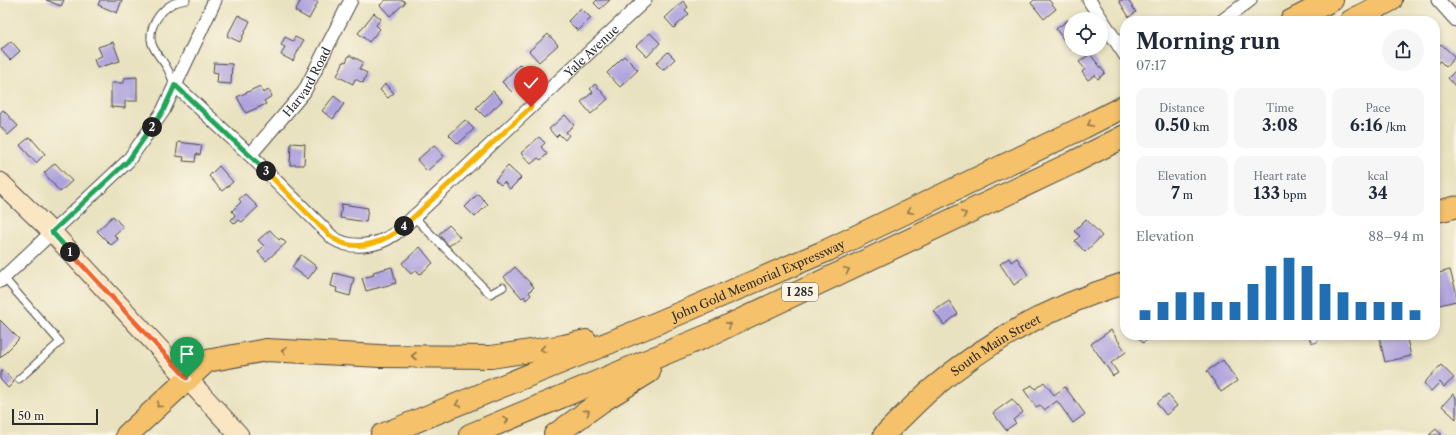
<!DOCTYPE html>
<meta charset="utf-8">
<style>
:root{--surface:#fff;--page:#f6f6f7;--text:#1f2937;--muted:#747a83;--accent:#1f6fb2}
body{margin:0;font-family:"Libre Caslon Text",serif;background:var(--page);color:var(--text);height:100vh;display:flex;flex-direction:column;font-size:15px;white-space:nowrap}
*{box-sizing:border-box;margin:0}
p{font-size:13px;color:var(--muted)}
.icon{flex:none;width:22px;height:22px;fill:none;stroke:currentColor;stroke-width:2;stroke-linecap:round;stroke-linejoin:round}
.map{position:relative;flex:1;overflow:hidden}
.panel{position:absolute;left:1120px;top:16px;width:320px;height:324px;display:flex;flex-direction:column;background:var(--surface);border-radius:16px;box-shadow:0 2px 6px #0003}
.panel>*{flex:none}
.tools{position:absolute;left:1064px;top:12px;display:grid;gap:8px}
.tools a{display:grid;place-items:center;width:44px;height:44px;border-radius:50%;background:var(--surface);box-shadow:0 2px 6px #0003;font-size:20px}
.scale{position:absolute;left:12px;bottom:10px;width:86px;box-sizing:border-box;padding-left:4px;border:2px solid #2b2b2b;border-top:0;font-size:11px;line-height:14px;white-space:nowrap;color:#2b2b2b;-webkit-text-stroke:3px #fcf5e5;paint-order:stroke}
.pin{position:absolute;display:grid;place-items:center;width:34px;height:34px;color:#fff;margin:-41px -17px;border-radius:50% 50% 50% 0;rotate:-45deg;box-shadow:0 0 4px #0007}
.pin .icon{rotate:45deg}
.km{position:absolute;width:20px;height:20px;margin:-10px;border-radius:50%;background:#222;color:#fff;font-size:11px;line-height:20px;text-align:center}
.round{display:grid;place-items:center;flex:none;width:42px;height:42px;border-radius:21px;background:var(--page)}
.headline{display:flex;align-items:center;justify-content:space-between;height:68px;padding:0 16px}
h1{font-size:22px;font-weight:800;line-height:30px}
.stats{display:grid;grid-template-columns:repeat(3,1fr);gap:6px;height:68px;padding:4px 16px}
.stats div{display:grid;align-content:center;border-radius:10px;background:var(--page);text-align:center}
.stats b{font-size:17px;font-weight:800}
.stats small{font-size:11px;font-weight:400}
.stats p{font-size:11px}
.chart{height:112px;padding:8px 16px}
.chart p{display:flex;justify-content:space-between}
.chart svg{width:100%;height:72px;margin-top:4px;stroke:var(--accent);stroke-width:6}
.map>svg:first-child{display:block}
</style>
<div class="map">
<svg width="1456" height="435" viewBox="0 0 1456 435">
<rect width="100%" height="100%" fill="#fcf5e5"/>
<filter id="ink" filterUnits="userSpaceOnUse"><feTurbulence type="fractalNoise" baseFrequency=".025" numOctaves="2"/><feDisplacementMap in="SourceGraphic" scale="8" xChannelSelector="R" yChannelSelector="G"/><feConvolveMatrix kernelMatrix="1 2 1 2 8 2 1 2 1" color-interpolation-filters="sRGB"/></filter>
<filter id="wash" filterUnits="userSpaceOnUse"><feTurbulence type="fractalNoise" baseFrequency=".012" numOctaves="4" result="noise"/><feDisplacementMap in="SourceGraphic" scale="16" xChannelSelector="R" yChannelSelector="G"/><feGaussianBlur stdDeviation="0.9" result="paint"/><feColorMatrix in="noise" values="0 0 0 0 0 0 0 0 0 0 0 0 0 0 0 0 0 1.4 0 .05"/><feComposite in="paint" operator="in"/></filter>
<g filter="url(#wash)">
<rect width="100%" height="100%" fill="#e9e2c0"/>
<g id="blocks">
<!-- building -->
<g fill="#afa3de">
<polygon points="46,0 64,0 61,6"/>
<polygon points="100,0 122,0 117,13 98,5"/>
<polygon points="301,0 315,0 318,2 309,19 295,11"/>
<polygon points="386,0 403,0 405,3 390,16 380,5"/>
<polygon points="597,0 610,0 600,9 594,3"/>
<polygon points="1034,0 1049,0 1056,9 1044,19 1031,3"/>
<polygon points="1120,0 1128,0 1136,12 1129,17 1119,1"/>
<polygon points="683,1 688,7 685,10 689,14 674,28 665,18"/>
<polygon points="581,8 591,18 578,31 568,21"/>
<polygon points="374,13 381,19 376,25 380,29 369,42 358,33"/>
<polygon points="238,15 250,21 240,42 227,36"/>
<polygon points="1068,20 1071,25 1071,50 1056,29"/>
<polygon points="650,33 660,43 647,57 636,46"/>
<polygon points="548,34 558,45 539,62 529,51"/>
<polygon points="285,37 293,41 295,37 303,41 293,61 281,55 285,47 281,45"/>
<polygon points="11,41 20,51 10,60 1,50"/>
<polygon points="113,42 120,61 97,68 94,59 102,56 98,47"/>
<polygon points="1441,44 1455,57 1446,67 1440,61 1436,64 1435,63 1435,50"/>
<polygon points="668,52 675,59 663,70 656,63"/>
<polygon points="1090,54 1105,73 1098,79 1095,75 1088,80 1082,72 1085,69 1079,62"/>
<polygon points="349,55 363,62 359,69 367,73 363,83 355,79 353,84 337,76 344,61 346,62"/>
<polygon points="624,56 638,70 620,87 607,73"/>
<polygon points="214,63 232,64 231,84 217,83 218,73 213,72"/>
<polygon points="520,64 530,74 512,92 502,82"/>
<polygon points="1456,70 1456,87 1448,78"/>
<polygon points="137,77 137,101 125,101 125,108 111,107 111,83 124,83 124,78"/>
<polygon points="385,84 394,93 388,98 380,90"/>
<polygon points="595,84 608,99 591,114 581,102 593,92 590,89"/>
<polygon points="260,86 263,93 269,90 272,96 264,101 266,104 246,113 237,97"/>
<polygon points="493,91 502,101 485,117 476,108"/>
<polygon points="334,96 344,104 333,119 322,111"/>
<polygon points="3,110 18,126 8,135 0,126 0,113"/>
<polygon points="565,115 574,125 566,132 569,135 565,140 559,134 556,137 549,129"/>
<polygon points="465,120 474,129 458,144 449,135"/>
<polygon points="30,137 45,154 36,163 20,145"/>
<polygon points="539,137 545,143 541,147 547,154 541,160 538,158 531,164 521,153"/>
<polygon points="178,142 202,145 200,155 196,154 195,162 183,161 184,157 176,156"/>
<polygon points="291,143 305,144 304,165 290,165"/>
<polygon points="434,145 444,156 427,171 417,160"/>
<polygon points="55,163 72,181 60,192 44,173"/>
<polygon points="219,166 233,182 222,191 209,176"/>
<polygon points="508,166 521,178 510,189 504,182 501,185 495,180"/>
<polygon points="245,194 258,207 242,222 239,220 235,224 231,220 235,215 232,211 241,202 239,199"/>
<polygon points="478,194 488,204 475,217 465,207"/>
<polygon points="342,204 368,208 366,222 340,218"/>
<polygon points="113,216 123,227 114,235 118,239 111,245 97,231"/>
<polygon points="1086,219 1102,236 1085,252 1075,241 1080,236 1074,231"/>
<polygon points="449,225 460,237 449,246 439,234"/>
<polygon points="270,230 279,240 281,238 286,243 266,261 258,252 264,246 258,240"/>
<polygon points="420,247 433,263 420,274 416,270 411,274 402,263"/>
<polygon points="301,255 317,267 308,279 292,267"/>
<polygon points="1009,258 1011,262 1017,258 1028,275 1014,285 1000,264"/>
<polygon points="392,267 396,283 366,291 362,278 374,275 373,272"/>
<polygon points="515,267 534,287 529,292 531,295 526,300 524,296 522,298 504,277"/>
<polygon points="1450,270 1456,291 1456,301 1435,306 1435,274"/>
<polygon points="334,273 354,278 350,296 336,292 337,288 331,286"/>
<polygon points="949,301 958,314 944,325 934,311"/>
<polygon points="0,320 19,339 0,358"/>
<polygon points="1111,330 1126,352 1111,363 1118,373 1113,376 1091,344"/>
<polygon points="1136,335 1153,335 1143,343"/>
<polygon points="1384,335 1406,335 1411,356 1385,362 1379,336"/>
<polygon points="1223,360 1237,381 1221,392 1207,371"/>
<polygon points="1441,365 1454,378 1444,387 1440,382 1431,391 1424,383"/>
<polygon points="3,370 14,382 8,388 0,379 0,374"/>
<polygon points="1044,382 1054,395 1065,387 1085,414 1073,423 1057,401 1044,410 1040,405 1036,407 1024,390 1032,385 1035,389"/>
<polygon points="1168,394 1177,406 1166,415 1157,403"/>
<polygon points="1453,394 1456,397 1456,419 1442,406"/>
<polygon points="1012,399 1023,412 1013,420 1016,423 1006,430 993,413"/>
<polygon points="1436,429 1442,435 1429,435"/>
</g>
</g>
</g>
<g filter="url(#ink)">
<use href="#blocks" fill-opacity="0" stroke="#484641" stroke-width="1"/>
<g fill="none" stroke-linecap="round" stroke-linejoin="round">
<!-- service casing -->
<g stroke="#484641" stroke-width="9">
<g id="service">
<path d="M175,85C172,80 170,73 167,68C163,60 155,53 152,44C147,28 160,10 174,3C178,2 182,1 186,0"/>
<polyline points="414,217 490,294 503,287"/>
<polyline points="4,278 60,342 19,379"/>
<polyline points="1313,335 1314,339"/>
</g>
</g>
<!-- minor casing -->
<g stroke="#484641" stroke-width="15">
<g id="minor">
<polyline points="1089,0 1125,55"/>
<polyline points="1438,0 1456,20"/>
<polyline points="1222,21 1250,0"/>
<path id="s1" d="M175,85L250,155L333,238C351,250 377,246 393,235C402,229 409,221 417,214L645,0"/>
<path id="s2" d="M250,155L304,92L351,0"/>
<polyline points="0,281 128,161 163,111 215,0"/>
</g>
</g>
<!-- secondary casing -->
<g stroke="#484641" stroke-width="21">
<polyline id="secondary" points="0,182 52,232 239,435"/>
</g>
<!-- primary casing -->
<g stroke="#484641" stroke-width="23">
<g id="primary">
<polyline points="1435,212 1456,207"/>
<path id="s3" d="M884,435C899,420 913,406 928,392C985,343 1053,305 1125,283"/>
</g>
</g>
<!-- motorway casing -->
<g stroke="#484641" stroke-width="24">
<g id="motorway">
<polyline points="1291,21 1332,0"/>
<polyline points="1351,21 1391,0"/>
<polyline points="127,435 207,361 266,350 380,356 491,357 564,346 586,341"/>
<path id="s4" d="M382,435L650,326L828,250L1084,127L1125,106"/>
<polyline points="470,435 709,335 1072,163 1125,136"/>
<polyline points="555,435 602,401 649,372"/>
</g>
</g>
<!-- service -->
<use href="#service" stroke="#fff" stroke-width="7"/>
<!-- minor -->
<use href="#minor" stroke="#fff" stroke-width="13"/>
<!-- secondary -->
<use href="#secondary" stroke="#fbe6c4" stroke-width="19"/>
<!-- primary -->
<use href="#primary" stroke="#f5c16b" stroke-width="21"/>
<!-- motorway -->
<use href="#motorway" stroke="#f5c16b" stroke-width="22"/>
</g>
<!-- one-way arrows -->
<defs><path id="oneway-chevron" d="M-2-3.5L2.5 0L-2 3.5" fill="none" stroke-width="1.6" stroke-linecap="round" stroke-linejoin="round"/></defs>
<g stroke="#90764b">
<use href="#oneway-chevron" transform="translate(1090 124) rotate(153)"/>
<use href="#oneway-chevron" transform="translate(910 211) rotate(154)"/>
<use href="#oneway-chevron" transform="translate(964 214) rotate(-25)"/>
<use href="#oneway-chevron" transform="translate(847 270) rotate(-25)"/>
<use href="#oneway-chevron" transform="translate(729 325) rotate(-25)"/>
<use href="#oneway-chevron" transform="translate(543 349) rotate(172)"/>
<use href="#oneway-chevron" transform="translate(284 351) rotate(-177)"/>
<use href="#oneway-chevron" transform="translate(414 356) rotate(-180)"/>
<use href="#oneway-chevron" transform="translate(458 404) rotate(158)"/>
<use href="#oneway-chevron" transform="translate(159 405) rotate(137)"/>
<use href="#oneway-chevron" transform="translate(587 412) rotate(-36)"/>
<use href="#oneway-chevron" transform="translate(506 420) rotate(-23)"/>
</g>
</g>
<g fill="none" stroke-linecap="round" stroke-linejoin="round" filter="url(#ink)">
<!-- split-1 casing -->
<g stroke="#fff" stroke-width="8">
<polyline id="split-1" points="70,252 187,378"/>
</g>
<!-- split-2 casing -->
<g stroke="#fff" stroke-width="8">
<polyline id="split-2" points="70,252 52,232 128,161 152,127"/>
</g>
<!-- split-3 casing -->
<g stroke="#fff" stroke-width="8">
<polyline id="split-3" points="152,127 163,111 175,85 266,171"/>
</g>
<!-- split-4 casing -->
<g stroke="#fff" stroke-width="8">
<path id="split-4" d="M266,171C279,185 293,199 307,213C316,221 326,234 336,240C359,253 386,241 404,226"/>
</g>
<!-- split-5 casing -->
<g stroke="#fff" stroke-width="8">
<polyline id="split-5" points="404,226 531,107"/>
</g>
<!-- split-1 -->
<use href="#split-1" stroke="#f0652b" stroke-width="5"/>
<!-- split-2 -->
<use href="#split-2" stroke="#22a559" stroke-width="5"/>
<!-- split-3 -->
<use href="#split-3" stroke="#22a559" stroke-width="5"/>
<!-- split-4 -->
<use href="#split-4" stroke="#f5b400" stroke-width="5"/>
<!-- split-5 -->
<use href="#split-5" stroke="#f5b400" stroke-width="5"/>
</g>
<g text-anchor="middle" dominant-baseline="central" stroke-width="3" stroke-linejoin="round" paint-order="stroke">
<!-- shield labels -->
<rect fill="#fcf5e5" stroke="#6a6863" stroke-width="1" x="782" y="283" width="36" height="18" rx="3"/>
<g font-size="11" font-weight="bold" fill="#2b2b2b">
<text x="800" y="292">I 285</text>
</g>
<!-- street labels -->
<g font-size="12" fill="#2b2b2b" stroke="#fcf5e5">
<text stroke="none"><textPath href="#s1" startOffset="554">Yale Avenue</textPath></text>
<text stroke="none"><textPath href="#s2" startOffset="93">Harvard Road</textPath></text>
<text stroke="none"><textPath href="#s4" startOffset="407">John Gold Memorial Expressway</textPath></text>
<text stroke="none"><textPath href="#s3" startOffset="144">South Main Street</textPath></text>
</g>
</g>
</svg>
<div class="tools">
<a><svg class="icon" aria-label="locate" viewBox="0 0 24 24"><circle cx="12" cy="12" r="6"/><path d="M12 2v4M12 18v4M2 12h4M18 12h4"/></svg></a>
</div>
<div class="scale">50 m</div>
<div class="pin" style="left:187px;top:378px;background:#1e9e55"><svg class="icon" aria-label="arrive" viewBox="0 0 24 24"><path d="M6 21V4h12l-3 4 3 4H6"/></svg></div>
<div class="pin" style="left:531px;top:107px;background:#d93025"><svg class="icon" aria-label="check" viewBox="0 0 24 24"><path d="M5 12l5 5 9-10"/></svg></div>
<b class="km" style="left:70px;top:252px">1</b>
<b class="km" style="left:152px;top:127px">2</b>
<b class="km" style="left:266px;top:171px">3</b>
<b class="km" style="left:404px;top:226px">4</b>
<section class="panel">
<div class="headline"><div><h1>Morning run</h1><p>07:17</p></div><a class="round"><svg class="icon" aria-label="share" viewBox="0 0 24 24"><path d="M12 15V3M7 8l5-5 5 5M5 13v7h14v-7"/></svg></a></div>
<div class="stats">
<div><p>Distance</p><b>0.50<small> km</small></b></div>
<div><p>Time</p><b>3:08</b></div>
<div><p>Pace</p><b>6:16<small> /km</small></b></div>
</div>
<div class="stats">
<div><p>Elevation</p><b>7<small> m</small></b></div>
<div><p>Heart rate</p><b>133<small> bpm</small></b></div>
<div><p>kcal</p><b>34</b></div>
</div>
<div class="chart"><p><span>Elevation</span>88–94 m</p>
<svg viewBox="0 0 160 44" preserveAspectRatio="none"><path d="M5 44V38M15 44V33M25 44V27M35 44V27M45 44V33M55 44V33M65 44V22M75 44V11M85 44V6M95 44V11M105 44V22M115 44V27M125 44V33M135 44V33M145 44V33M155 44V38"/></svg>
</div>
</section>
</div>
